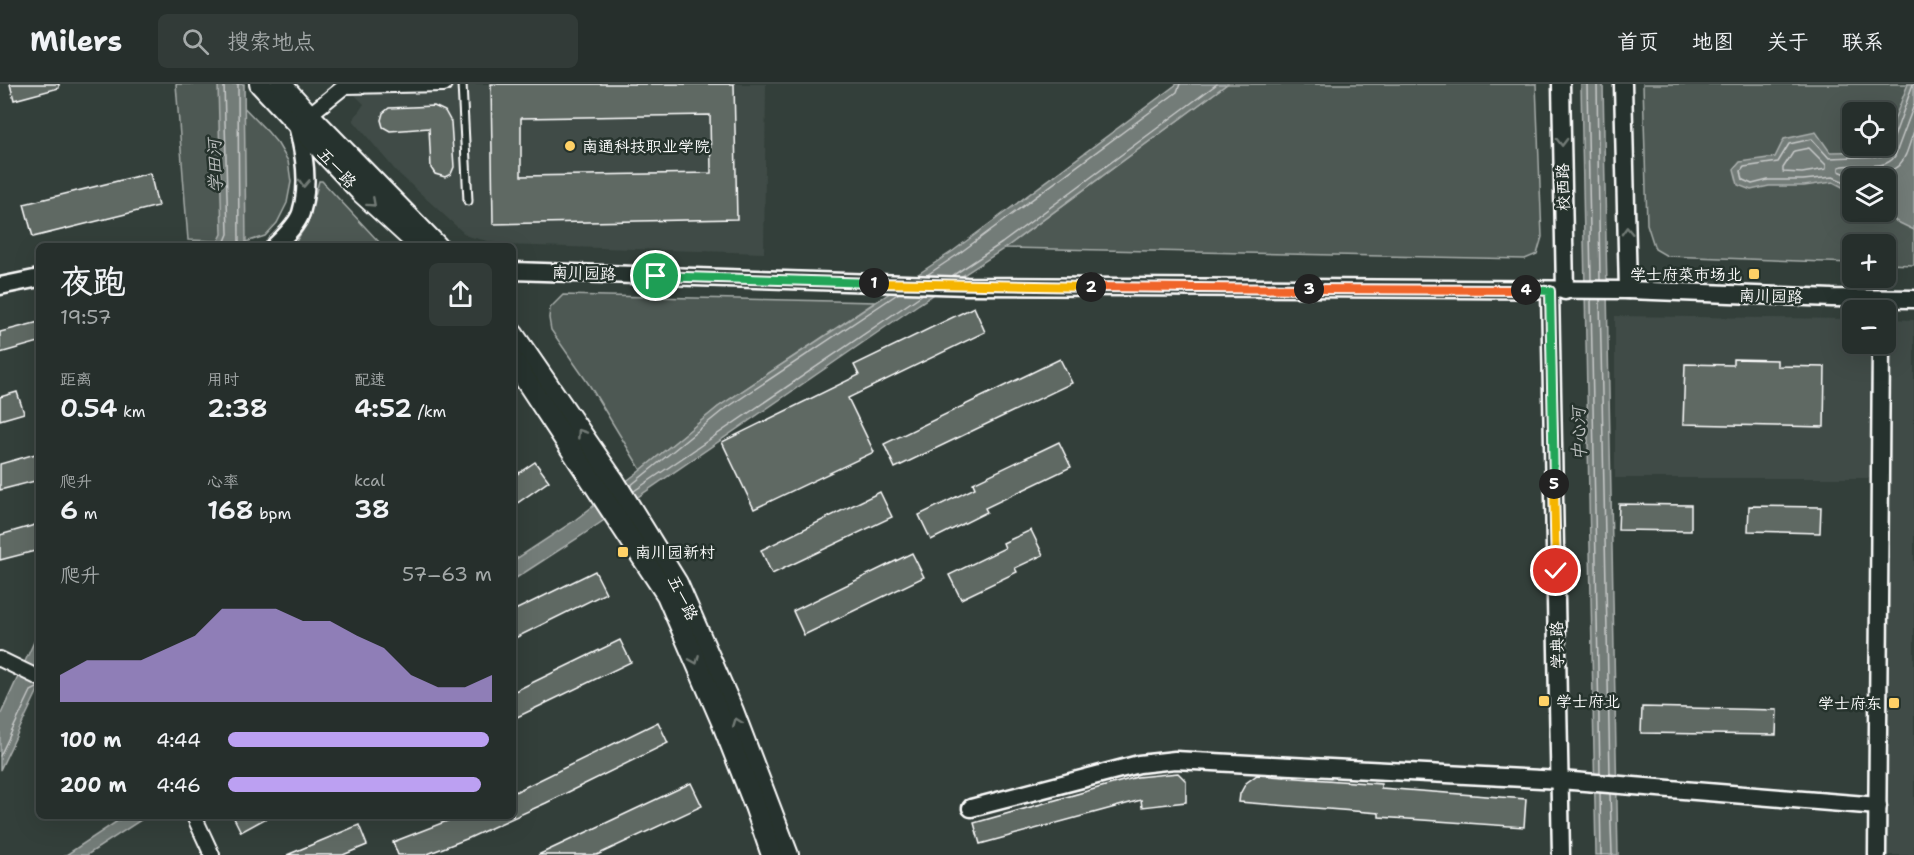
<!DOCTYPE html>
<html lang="zh">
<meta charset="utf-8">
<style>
:root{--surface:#262f2c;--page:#323b38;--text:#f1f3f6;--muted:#a4a9a9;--line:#424a48;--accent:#bca0f2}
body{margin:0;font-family:"Shantell Sans","LXGW WenKai TC",sans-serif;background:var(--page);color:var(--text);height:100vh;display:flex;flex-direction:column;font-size:22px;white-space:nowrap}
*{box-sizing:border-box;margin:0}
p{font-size:20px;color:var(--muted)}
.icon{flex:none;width:33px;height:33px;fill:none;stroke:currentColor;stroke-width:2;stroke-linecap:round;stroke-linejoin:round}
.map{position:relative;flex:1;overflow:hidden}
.drawer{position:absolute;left:36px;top:159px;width:480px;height:576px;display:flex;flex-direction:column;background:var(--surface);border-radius:9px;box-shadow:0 6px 24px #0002,0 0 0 2px var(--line)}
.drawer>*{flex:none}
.fabs{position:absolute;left:1842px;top:18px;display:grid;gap:12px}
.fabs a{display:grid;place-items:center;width:54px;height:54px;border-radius:9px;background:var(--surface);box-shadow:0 6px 24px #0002,0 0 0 2px var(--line);font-size:30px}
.pin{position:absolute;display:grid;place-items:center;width:51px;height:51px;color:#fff;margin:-26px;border:3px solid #fff;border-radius:50%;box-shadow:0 2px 6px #0007}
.km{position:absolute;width:30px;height:30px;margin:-15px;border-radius:50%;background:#222;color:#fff;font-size:16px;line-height:30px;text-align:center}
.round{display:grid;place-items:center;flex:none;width:63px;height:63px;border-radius:9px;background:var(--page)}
.head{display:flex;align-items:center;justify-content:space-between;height:102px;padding:0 24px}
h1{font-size:33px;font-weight:600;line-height:45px}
.stats{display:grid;grid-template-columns:repeat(3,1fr);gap:9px;height:102px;padding:6px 24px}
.stats div{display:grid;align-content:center}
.stats b{font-size:26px;font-weight:600}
.stats small{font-size:16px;font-weight:400}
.stats p{font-size:16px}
.chart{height:168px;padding:12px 24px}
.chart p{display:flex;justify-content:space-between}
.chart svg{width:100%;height:108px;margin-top:6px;fill:var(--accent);opacity:.7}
ul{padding:0 24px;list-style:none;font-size:20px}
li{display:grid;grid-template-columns:96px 72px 1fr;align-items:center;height:45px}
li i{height:15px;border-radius:8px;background:var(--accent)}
header{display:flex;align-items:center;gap:36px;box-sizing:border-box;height:84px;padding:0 30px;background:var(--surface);border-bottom:2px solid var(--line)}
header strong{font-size:28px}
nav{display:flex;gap:33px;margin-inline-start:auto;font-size:21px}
.search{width:420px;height:54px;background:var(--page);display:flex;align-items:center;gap:15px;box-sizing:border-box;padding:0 21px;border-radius:9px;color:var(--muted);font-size:22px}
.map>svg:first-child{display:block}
</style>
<header>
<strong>Milers</strong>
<div class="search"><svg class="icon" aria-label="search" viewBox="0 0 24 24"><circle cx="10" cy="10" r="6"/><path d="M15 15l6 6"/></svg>搜索地点</div>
<nav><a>首页</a><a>地图</a><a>关于</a><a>联系</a></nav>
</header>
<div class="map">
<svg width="1914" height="771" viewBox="0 0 1914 771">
<rect width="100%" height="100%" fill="#333f3a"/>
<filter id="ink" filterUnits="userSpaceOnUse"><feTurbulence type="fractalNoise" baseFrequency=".0167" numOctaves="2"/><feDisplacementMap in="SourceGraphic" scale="12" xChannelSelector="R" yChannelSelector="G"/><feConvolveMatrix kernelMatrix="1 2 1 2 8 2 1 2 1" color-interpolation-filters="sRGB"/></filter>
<g filter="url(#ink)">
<!-- built -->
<g fill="#404c47">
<polygon points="344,0 766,0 764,169 504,161 467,152 396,87 353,36 364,20"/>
<polygon points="1615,232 1852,235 1852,260 1886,260 1886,235 1914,236 1914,771 1878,771 1884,394 1615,394"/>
</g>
<!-- green -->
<g fill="#4d5853" stroke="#a6aca9" stroke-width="1.5" fill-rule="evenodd">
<polygon points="176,0 221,0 268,48 278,60 288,77 291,98 287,119 277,139 265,152 246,158 188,156"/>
<polygon points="1227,0 1536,0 1542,153 1537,170 1525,175 1005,164"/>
<path d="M1643,0H1914V181L1886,180V160H1852V179L1667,172L1655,165L1647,140ZM1852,28H1886V62H1852ZM1852,94H1886V128H1852Z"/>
<polygon points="319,97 322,97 380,159 380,162 293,162 307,140"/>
<polygon points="563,211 875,218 718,323 641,386 590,302 551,246 549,234 550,224"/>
</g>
<!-- water -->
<g fill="#737b78" stroke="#abb0ae" stroke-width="1.5">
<polygon points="218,0 244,0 246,158 244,162 216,162 222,150"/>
<polygon points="1177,0 1227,0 1005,164 919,220 581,452 513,496 513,477 571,439 641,386 718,323 953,167"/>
<polygon points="1581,0 1603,0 1618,771 1596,771"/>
<polygon points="1908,0 1914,0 1914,146 1877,128 1886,128 1886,94 1852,94 1852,108 1833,98 1804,102 1769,102 1751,106 1738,101 1734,85 1740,78 1775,73 1784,55 1816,48 1830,68 1882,67"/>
<polygon points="39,547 39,604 0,686 0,632"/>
<polygon points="125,732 147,732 87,771 66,771"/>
</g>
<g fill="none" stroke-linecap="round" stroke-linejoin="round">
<!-- shore -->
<g stroke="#c7cac9" stroke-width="1.5">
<polyline points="238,0 239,162"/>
<polyline points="1587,0 1591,196"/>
<polyline points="1597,0 1600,196"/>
<polygon points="1809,64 1826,81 1826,85 1802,89 1783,88 1783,84 1794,67"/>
<path d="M1856,94L1839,87V83C1855,77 1884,89 1895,72L1914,21"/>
<path d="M1870,94L1871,90C1905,88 1904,75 1914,47"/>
<polyline points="1852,101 1833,93 1803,96 1768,96 1752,100 1743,96 1741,87 1744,83 1778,78 1789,60 1812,55 1829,74 1885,72 1889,66 1890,58 1894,53 1913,0"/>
<polyline points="223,162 228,150 224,0"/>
<polyline points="927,191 957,171 1177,8 1180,0"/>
<polyline points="952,192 1002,159 1217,0"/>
<polyline points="1591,216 1600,689"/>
<polyline points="1600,216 1610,690"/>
<polyline points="630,402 722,327 899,209"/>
<polyline points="634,407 923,210"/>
<polyline points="0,672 31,607 39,603"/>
<polyline points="1600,709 1601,771"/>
<polyline points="1610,710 1612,771"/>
</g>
</g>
<!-- building -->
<g fill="#5f6964" stroke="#fff" stroke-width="1.5" fill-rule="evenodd">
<polygon points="10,0 59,0 59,4 14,16"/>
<path d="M491,0H734L737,135L493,140ZM710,31L711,89L521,92V34Z"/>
<polygon points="434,22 445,27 451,38 454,83 451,90 445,93 435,90 431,84 429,44 390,47 383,43 381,36 383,29 389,24"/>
<polygon points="150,89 158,122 33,153 24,120"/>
<polygon points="974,223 985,248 848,314 874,368 754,425 722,358 859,291 854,281"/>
<polygon points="39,238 39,258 0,269 0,248"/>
<polygon points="1060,275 1072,299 895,384 884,360"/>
<polygon points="1733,275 1777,276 1777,282 1825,283 1824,343 1683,340 1685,280 1733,281"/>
<polygon points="17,308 24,329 0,336 0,313"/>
<polygon points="1059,358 1071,383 985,424 987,428 931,456 919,431 975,404 973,399"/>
<polygon points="39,369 39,396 0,406 0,380"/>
<polygon points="535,378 549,397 513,422 513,393"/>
<polygon points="880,408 892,433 772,490 761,466"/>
<polygon points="1619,420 1691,421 1691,447 1618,446"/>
<polygon points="1749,422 1821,423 1820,449 1748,447"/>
<polygon points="35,441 39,455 39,466 0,476 0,451"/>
<polygon points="1031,446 1043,471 1015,484 1017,488 961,515 949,491 1005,464 1003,459"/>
<polygon points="912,469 924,493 804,551 793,527"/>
<polygon points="595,487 606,509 513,555 513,527"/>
<polygon points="620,556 631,578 513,635 513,608"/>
<polygon points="1642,623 1777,626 1776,651 1641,649"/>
<polygon points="658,638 668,659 546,719 469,754 425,771 398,771 393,758 460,732 513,732 513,709"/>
<polygon points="1178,689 1186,697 1186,718 1142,723 1141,716 980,760 974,739 1137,693"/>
<polygon points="1257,691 1381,700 1381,704 1526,715 1524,743 1379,733 1379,729 1239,718 1240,710 1246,699"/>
<polygon points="691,699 702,722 597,771 538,771"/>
<polygon points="233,732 270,732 241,748"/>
<polygon points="359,741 367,761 343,771 287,771"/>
</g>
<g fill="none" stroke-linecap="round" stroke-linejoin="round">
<!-- service casing -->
<g stroke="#fff" stroke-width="11">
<polyline id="service" points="462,0 468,117"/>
</g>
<!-- minor casing -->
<g stroke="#fff" stroke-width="18">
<g id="minor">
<polyline points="309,31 345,2 444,0"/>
<polyline points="0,575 39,594"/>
<polyline points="194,732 212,771"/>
</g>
</g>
<!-- tertiary casing -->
<g stroke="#fff" stroke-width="21">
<g id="tertiary">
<polyline points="1561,0 1565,207"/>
<polyline points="1623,0 1628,206"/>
<path d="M275,162C284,153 297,141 301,129C310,100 304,69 297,41"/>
<polyline points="513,187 967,202 1628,206 1832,214 1914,215"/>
<polyline points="0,202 39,194"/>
<polyline points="1550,207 1561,771"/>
<polyline points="971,724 1139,680 1175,676 1560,696 1878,722"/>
<polyline points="1877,771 1881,260"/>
</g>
</g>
<!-- secondary casing -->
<g stroke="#fff" stroke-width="24">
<g id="secondary">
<polyline points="260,0 362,109 420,162"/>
<polyline points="281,0 309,31 437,162"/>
<polyline points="513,250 614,397 677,499 733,627 788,771"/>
<polyline points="513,277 667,511 722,638 755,722 772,771"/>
</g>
</g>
<!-- service -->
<use href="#service" stroke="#26332d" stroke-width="7"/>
<!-- minor -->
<use href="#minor" stroke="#26332d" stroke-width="14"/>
<!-- tertiary -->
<use href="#tertiary" stroke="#26332d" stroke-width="16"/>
<!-- secondary -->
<use href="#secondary" stroke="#26332d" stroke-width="20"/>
</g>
<!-- one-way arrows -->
<defs><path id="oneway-chevron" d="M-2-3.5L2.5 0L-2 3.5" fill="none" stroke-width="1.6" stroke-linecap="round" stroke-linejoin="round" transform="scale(1.5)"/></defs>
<g stroke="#727a76">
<use href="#oneway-chevron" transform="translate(1562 58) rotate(89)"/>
<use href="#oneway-chevron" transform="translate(304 99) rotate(93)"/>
<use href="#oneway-chevron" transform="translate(372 119) rotate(42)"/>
<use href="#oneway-chevron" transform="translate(1627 147) rotate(-92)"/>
<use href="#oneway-chevron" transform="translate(581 349) rotate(-124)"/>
<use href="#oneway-chevron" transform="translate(695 576) rotate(67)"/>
<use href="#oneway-chevron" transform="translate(737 638) rotate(-111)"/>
</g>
</g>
<g fill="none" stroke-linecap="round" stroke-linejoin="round" filter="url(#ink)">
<!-- split-1 casing -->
<g stroke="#fff" stroke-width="12">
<polyline id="split-1" points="656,192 874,199"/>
</g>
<!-- split-2 casing -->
<g stroke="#fff" stroke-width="12">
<polyline id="split-2" points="874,199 1091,203"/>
</g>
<!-- split-3 casing -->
<g stroke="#fff" stroke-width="12">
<polyline id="split-3" points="1091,203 1309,205"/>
</g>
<!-- split-4 casing -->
<g stroke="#fff" stroke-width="12">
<polyline id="split-4" points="1309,205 1526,206"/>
</g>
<!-- split-5 casing -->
<g stroke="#fff" stroke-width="12">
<polyline id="split-5" points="1526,206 1550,207 1554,400"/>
</g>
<!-- split-6 casing -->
<g stroke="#fff" stroke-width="12">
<polyline id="split-6" points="1554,400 1556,487"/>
</g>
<!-- split-1 -->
<use href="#split-1" stroke="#22a559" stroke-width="8"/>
<!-- split-2 -->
<use href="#split-2" stroke="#f5b400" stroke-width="8"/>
<!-- split-3 -->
<use href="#split-3" stroke="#f0652b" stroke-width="8"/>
<!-- split-4 -->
<use href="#split-4" stroke="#f0652b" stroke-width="8"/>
<!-- split-5 -->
<use href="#split-5" stroke="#22a559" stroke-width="8"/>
<!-- split-6 -->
<use href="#split-6" stroke="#f5b400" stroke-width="8"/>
</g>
<!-- markers -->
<g fill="#ffd166" stroke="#26332d" stroke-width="2">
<circle cx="570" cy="62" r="6"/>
<rect x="1748" y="184" width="12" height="12" rx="3"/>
<rect x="617" y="462" width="12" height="12" rx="3"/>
<rect x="1538" y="611" width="12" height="12" rx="3"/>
<rect x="1888" y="613" width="12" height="12" rx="3"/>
</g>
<g text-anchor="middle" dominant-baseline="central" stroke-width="5" stroke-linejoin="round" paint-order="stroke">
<!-- poi labels -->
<g font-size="16" fill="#fff" stroke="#26332d" text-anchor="start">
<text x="582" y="62">南通科技职业学院</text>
<text x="1742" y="190" text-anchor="end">学士府菜市场北</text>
<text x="635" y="468">南川园新村</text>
<text x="1556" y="617">学士府北</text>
<text x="1882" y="619" text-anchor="end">学士府东</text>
</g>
<!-- street labels -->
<g font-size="16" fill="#fff" stroke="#26332d">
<text transform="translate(337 84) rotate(47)">五一路</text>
<text transform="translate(1563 103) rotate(-91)">校西路</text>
<text transform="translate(584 189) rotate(2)">南川园路</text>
<text transform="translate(1771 212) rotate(2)">南川园路</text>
<text transform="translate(683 514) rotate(64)">五一路</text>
<text transform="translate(1557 561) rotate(-91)">学典路</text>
</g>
<!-- water labels -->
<g font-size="18" font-style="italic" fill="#b9bdbc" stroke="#26332d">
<text transform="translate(215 82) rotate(-92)">学田河</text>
<text transform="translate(1579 350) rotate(-91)">中心河</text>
</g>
</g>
</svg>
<div class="fabs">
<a><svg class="icon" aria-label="locate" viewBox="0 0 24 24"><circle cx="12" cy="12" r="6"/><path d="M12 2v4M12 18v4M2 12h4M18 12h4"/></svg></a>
<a><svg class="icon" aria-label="layers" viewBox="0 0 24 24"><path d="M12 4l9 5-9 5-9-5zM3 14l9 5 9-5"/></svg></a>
<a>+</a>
<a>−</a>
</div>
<div class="pin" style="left:656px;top:192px;background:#1e9e55"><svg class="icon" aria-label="arrive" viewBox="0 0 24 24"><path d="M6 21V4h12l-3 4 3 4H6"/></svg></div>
<div class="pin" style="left:1556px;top:487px;background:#d93025"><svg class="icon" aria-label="check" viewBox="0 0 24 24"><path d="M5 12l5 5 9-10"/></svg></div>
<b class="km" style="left:874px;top:199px">1</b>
<b class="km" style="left:1091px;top:203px">2</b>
<b class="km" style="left:1309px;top:205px">3</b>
<b class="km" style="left:1526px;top:206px">4</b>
<b class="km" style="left:1554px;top:400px">5</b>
<section class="drawer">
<div class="head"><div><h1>夜跑</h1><p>19:57</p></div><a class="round"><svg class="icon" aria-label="share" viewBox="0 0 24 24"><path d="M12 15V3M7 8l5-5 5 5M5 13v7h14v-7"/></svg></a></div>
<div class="stats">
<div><p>距离</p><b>0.54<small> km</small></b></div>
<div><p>用时</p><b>2:38</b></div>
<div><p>配速</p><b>4:52<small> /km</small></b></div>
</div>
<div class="stats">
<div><p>爬升</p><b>6<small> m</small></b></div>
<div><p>心率</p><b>168<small> bpm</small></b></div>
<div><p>kcal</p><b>38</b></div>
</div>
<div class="chart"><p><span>爬升</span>57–63 m</p>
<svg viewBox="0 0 160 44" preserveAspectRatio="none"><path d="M0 44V33L10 27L20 27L30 27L40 22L50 17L60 6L70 6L80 6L90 11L100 11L110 17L120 22L130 33L140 38L150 38L160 33V44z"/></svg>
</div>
<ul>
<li><b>100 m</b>4:44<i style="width:99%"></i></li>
<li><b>200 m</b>4:46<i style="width:96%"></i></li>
</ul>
</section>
</div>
